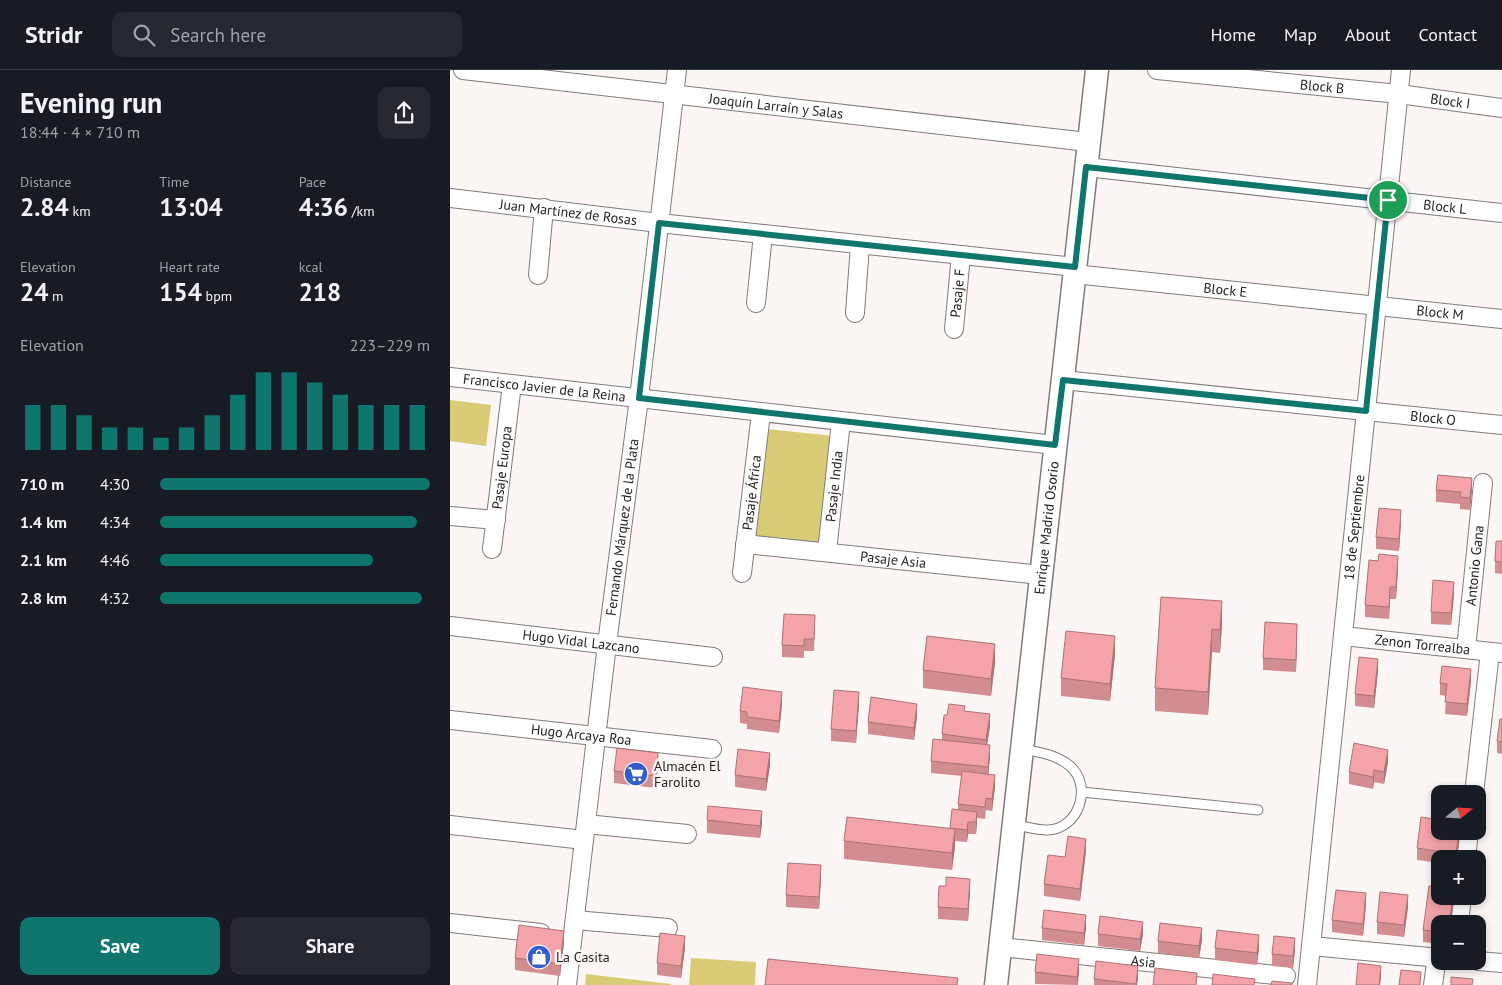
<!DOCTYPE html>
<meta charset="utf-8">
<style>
:root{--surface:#171b24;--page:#242831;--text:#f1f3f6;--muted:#9ea1a6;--line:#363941;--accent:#0f766e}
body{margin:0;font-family:"PT Sans",sans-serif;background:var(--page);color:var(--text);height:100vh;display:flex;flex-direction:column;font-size:19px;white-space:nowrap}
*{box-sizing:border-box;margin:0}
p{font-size:16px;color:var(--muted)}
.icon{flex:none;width:28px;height:28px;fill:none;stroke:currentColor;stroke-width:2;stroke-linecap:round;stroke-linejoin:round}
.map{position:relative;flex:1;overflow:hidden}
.sheet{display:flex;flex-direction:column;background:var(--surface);width:450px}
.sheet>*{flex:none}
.needle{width:32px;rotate:72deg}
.controls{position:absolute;left:981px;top:715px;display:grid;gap:10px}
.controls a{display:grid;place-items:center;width:55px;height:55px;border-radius:10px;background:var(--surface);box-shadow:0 2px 8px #0003;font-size:25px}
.pin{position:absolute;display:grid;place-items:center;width:42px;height:42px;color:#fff;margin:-21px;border:2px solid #fff;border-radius:50%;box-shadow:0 1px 5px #0007}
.round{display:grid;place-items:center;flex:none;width:52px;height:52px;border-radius:10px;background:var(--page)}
.head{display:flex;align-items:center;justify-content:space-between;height:85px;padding:0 20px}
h1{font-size:28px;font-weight:600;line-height:38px}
.stats{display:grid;grid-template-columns:repeat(3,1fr);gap:8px;height:85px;padding:5px 20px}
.stats div{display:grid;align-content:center}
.stats b{font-size:25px;font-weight:600}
.stats small{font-size:14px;font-weight:400}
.stats p{font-size:14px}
.chart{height:140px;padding:10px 20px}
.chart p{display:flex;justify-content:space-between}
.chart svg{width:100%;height:90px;margin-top:5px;stroke:var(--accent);stroke-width:6}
.primary-button{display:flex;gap:10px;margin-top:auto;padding:10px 20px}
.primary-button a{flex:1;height:58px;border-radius:10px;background:var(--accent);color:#fff;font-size:20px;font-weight:600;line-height:58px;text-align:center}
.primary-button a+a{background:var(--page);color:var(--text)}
ul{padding:0 20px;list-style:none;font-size:16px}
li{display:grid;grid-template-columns:80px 60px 1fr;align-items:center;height:38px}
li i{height:12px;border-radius:6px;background:var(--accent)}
header{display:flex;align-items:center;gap:30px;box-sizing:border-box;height:70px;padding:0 25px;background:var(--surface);border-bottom:1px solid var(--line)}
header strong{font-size:24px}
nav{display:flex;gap:28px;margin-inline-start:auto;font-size:18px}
.search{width:350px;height:45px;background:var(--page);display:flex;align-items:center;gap:12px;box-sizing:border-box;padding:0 18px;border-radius:10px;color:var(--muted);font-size:19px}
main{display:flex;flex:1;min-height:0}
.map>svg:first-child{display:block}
</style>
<header>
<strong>Stridr</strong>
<div class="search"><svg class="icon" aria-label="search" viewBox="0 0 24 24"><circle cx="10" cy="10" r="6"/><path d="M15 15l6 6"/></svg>Search here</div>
<nav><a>Home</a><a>Map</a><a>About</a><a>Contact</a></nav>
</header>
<main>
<section class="sheet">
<div class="head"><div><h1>Evening run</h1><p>18:44 · 4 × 710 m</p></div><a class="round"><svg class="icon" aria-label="share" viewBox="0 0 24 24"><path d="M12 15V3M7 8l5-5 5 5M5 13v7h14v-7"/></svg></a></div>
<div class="stats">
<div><p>Distance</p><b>2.84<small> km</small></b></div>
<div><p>Time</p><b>13:04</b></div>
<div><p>Pace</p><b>4:36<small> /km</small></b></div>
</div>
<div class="stats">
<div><p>Elevation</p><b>24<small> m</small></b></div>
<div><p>Heart rate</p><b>154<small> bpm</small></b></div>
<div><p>kcal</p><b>218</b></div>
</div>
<div class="chart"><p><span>Elevation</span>223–229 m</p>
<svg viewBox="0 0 160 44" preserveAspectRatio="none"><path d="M5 44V22M15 44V22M25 44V27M35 44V33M45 44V33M55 44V38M65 44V33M75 44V27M85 44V17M95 44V6M105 44V6M115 44V11M125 44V17M135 44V22M145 44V22M155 44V22"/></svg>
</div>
<ul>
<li><b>710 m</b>4:30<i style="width:100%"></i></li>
<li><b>1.4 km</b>4:34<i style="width:95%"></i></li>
<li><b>2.1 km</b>4:46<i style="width:79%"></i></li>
<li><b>2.8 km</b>4:32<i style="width:97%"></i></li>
</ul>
<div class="primary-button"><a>Save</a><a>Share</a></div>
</section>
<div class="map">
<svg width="1052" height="915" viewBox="0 0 1052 915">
<rect width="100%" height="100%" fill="#fcf7f5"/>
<!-- green -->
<g fill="#dacb77">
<polygon points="0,330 41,335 36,376 0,371"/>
<polygon points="317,359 384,366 372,476 304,468"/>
<polygon points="241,888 306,892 305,915 239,915"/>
<polygon points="136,904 221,914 221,915 135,915"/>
</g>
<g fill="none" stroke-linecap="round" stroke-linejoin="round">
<!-- service casing -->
<g stroke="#807c7a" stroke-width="11">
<g id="service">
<polyline points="632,722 808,740"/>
<path d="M564,755C575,756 588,761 598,760C629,759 643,716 620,696C607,685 589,682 573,679"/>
</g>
</g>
<!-- minor casing -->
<g stroke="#807c7a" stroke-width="20">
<g id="minor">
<path id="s1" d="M13,0L638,72"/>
<path id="s2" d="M707,0L949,24L1052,38"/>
<path id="s3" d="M636,97L1052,143"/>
<path id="s4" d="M0,128L209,153L625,197"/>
<path id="s5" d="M624,204L1052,249"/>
<polyline points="88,205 94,138"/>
<polyline points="306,233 313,164"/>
<polyline points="405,243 410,175"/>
<path id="s6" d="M504,259L511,185"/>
<path id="s7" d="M0,307L605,375"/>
<path id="s8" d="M613,310L1052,355"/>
<polyline points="0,446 46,450"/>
<path id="s9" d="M295,474L591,505"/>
<path id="s10" d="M42,479L62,314"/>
<path id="s11" d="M377,482L391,351"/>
<path id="s12" d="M292,503L311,343"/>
<path id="s13" d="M0,556L263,587"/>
<path id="s14" d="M893,566L1052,583"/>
<path id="s15" d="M1016,579L1033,413"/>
<path id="s16" d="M0,650L262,679"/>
<polyline points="1024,724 1040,582"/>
<polyline points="136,754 237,764"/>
<polyline points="0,755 134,770"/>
<polyline points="1016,789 1019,761"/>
<polyline points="125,850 218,858"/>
<polyline points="0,853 91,863"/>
<polyline points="1009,854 1012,826"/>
<polyline points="861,876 990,888"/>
<path id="s17" d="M550,877L836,906"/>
<polyline points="1028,891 1052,893"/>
<path id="s18" d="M117,915L157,574L189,328L227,0"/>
<path id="s19" d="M857,915L951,0"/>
<polyline points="983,915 987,887"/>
</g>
</g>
<!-- tertiary casing -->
<g stroke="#807c7a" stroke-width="25">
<g id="tertiary">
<path id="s20" d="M546,915L647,0"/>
</g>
</g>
<!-- service -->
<use href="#service" stroke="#fff" stroke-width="9"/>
<!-- minor -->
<use href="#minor" stroke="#fff" stroke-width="18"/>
<!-- tertiary -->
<use href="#tertiary" stroke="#fff" stroke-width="22"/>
</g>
<!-- wall -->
<g fill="#d28d90">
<polygon points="986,420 1022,420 1020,440 1010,439 1010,434 986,432"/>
<polygon points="951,452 949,481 926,479 926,467"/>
<polygon points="1052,471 1052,504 1045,503 1045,491"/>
<polygon points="948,498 946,529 940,529 939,549 915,547 915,535"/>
<polygon points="1004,524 1001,555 981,554 981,542"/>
<polygon points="711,527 772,554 770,583 762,582 758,645 705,641 705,618"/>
<polygon points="365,557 364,581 354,581 354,588 332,587 332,575"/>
<polygon points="847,566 846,602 813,600 813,588"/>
<polygon points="665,584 660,631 611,626 611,608"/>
<polygon points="545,592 541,626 473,618 473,600"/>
<polygon points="928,601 924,638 905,636 905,624"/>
<polygon points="1021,611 1017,646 995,644 996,626 990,625 990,613"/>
<polygon points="332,634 329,663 297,659 297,654 290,653 290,641"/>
<polygon points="409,634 406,673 381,671 381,659"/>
<polygon points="515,641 540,656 537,674 540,687 538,704 545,717 542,741 536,740 535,749 527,748 526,764 518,764 517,772 505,771 502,800 394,789 394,771 500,758 508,740 508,734 512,706 481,703 481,691 492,669 492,664 497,645"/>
<polygon points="467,646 464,670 418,664 418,652"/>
<polygon points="1052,649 1052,684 1047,683 1047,671"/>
<polygon points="938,692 934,714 924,712 923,719 899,714 899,702"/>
<polygon points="208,695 206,718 164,713 164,701"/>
<polygon points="320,695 316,721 285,717 285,705"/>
<polygon points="257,750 312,753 310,768 257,763"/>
<polygon points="1010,761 1007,789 990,789 990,793 967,790 967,778"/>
<polygon points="636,781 630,831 594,826 594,814 615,787"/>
<polygon points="371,808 369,839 336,837 336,825"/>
<polygon points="520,821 518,851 488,849 488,837"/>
<polygon points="1004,826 1001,854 990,854 990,874 973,872 973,860"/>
<polygon points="916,835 913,866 882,862 882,850"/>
<polygon points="958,837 954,867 927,864 927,852"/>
<polygon points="636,857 634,875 592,870 592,858"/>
<polygon points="648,864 693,864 690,881 648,876"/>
<polygon points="752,870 749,888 708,883 708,871"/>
<polygon points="114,873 110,906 65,900 65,888"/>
<polygon points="809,877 807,895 765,890 765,878"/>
<polygon points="235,878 231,908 207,905 207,893"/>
<polygon points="845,880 843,898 822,896 822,884"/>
<polygon points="629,901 628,915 585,914 585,902"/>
<polygon points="688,908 687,915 644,915 644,909"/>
</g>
<!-- shaded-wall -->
<g fill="#ab7376">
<polygon points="1022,408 1022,420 1020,440 1020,428"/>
<polygon points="951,440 951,452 949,481 949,469"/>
<polygon points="948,486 948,498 946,529 946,517"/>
<polygon points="1004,512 1004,524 1001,555 1001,543"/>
<polygon points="940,517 940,529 939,549 939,537"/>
<polygon points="772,531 772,554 770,583 770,560"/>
<polygon points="847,554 847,566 846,602 846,590"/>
<polygon points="762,559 762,582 758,645 758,622"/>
<polygon points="665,566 665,584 660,631 660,614"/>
<polygon points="545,574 545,592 541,626 541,609"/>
<polygon points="928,589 928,601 924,638 924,626"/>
<polygon points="1021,599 1021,611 1017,646 1017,634"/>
<polygon points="332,622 332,634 329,663 329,651"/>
<polygon points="409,622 409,634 406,673 406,661"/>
<polygon points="467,634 467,646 464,670 464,658"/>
<polygon points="540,644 540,656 536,682 536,670"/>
<polygon points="540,675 540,687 538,709 538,697"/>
<polygon points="938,680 938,692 934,714 934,702"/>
<polygon points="208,683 208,695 206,718 206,706"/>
<polygon points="320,683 320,695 316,721 316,709"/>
<polygon points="924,700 924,712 923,719 923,707"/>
<polygon points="545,705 545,717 542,741 542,729"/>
<polygon points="312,741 312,753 310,768 310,756"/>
<polygon points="527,742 527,754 526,764 526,752"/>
<polygon points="518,752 518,764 517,772 517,760"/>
<polygon points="505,759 505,777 502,800 502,783"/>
<polygon points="1009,761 1010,761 1010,765 1007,789 1006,789"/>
<polygon points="636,769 636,781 630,831 630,819"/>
<polygon points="371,795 371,808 369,839 369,827"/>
<polygon points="520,809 520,821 518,851 518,839"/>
<polygon points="916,823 916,835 913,866 913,854"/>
<polygon points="958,825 958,837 954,867 954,855"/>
<polygon points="1003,826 1004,826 1004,831 1001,854 999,854"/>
<polygon points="636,845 636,857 634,875 634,863"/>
<polygon points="693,852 693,864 690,881 690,869"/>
<polygon points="752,858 752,870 749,888 749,876"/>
<polygon points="114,861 114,873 110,906 110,894"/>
<polygon points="809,865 809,877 807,895 807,883"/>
<polygon points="235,866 235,878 231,908 231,896"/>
<polygon points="845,868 845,880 843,898 843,886"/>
<polygon points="629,889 629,901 627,915 627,907"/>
<polygon points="688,896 688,908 687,915 686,915"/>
<polygon points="931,896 931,908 930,915 929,915"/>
</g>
<!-- building -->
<g fill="#f4a4a8" stroke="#ab7376">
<polygon points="988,405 1022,408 1020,428 1010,427 1011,422 986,420"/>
<polygon points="929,438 951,440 949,469 926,467"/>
<polygon points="1046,471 1052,471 1052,492 1045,491"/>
<polygon points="929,484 948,486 946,517 940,517 939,537 915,535 919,490 928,491"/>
<polygon points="983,510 1004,512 1001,543 981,542"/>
<polygon points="711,527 772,531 770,560 762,559 758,622 705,618"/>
<polygon points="334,544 365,545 364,569 354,569 354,576 332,575"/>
<polygon points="815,552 847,554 846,590 813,588"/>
<polygon points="616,561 665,566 660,614 611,608"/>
<polygon points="477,566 545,574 541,609 473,600"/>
<polygon points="909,587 928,589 924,626 905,624"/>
<polygon points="992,596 1021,599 1017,634 995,632 997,614 990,613"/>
<polygon points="293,617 332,622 329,651 297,647 297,642 290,641"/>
<polygon points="384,620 409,622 406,661 381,659"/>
<polygon points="421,627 467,634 464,658 418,652"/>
<polygon points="499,634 515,636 514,641 540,644 536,670 492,664 494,645 497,645"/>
<polygon points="1050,649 1052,649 1052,672 1047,671"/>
<polygon points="483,669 540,675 538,697 481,691"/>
<polygon points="904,673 938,680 934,702 924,700 923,707 899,702"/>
<polygon points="167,678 208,683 206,706 164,701"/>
<polygon points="288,679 320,683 316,709 285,705"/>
<polygon points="512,701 545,705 542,729 536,728 535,737 508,734"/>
<polygon points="258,736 312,741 310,756 257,750"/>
<polygon points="502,739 527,742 526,752 518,752 517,760 500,758"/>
<polygon points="397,747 505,759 502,783 394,771"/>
<polygon points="971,747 990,750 990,761 1009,761 1006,784 967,778"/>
<polygon points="618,766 636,769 630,819 594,814 598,785 615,787"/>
<polygon points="338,793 371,795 369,827 336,825"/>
<polygon points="496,807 520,809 518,839 488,837 489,816 496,816"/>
<polygon points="979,816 990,817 990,826 1003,826 999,854 990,854 990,862 973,860"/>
<polygon points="886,820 916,823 913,854 882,850"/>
<polygon points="930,822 958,825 954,855 927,852"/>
<polygon points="594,840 636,845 634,863 592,858"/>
<polygon points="650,846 693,852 690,869 648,864"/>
<polygon points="710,853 752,858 749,876 708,871"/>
<polygon points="69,855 114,861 110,894 65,888"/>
<polygon points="767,860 809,865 807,883 765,878"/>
<polygon points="210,863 235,866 231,896 207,893"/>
<polygon points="824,866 845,868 843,886 822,884"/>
<polygon points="587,884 629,889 627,907 585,902"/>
<polygon points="318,889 508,908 507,915 315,915"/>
<polygon points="646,891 688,896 686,914 644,909"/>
<polygon points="908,893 931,896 929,915 906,915"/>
<polygon points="705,898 747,903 746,915 703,915"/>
<polygon points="951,900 971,902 970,915 949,915"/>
<polygon points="763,904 805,909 804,915 762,915"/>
<polygon points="1001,907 1023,909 1022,915 1001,915"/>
<polygon points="822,911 842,913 842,915 821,915"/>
</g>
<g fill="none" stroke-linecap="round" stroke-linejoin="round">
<!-- route casing -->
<g stroke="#fff" stroke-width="10">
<polygon id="route" points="636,97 938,130 916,341 613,310 605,375 189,328 209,153 625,197"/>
</g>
<!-- route -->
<use href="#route" stroke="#0f766e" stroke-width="6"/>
</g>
<!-- icons -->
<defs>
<g id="supermarket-disc" transform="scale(1.25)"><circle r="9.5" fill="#335ccc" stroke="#fcf7f5"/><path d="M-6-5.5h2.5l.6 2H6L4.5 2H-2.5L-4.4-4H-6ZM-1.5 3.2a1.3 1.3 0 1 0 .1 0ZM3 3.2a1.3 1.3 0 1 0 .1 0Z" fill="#fff"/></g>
<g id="shop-disc" transform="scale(1.25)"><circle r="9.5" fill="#335ccc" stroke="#fcf7f5"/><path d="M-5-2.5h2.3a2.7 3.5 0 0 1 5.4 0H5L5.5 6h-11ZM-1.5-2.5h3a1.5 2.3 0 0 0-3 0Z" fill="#fff"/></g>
</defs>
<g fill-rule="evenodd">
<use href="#supermarket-disc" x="186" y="704"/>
<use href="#shop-disc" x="89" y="887"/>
</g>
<g text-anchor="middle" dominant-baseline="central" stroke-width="5" stroke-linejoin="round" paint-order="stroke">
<!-- street labels -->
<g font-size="14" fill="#211f1e" stroke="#fcf7f5">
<text stroke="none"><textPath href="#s2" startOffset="166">Block B</textPath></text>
<text stroke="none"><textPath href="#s2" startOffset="295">Block I</textPath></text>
<text stroke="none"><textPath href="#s1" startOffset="315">Joaquín Larraín y Salas</textPath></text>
<text stroke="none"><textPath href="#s3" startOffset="361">Block L</textPath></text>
<text stroke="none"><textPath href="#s4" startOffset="119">Juan Martínez de Rosas</textPath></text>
<text stroke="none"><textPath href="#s5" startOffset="152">Block E</textPath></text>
<text stroke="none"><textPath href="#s6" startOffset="36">Pasaje F</textPath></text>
<text stroke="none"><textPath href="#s5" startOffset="368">Block M</textPath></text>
<text stroke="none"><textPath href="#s7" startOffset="95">Francisco Javier de la Reina</textPath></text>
<text stroke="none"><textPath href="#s8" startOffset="372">Block O</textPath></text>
<text stroke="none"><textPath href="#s10" startOffset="82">Pasaje Europa</textPath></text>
<text stroke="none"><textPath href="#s11" startOffset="66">Pasaje India</textPath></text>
<text stroke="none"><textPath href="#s12" startOffset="81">Pasaje África</textPath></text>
<text stroke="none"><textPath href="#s20" startOffset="460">Enrique Madrid Osorio</textPath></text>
<text stroke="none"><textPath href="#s18" startOffset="461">Fernando Márquez de la Plata</textPath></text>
<text stroke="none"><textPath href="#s19" startOffset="460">18 de Septiembre</textPath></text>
<text stroke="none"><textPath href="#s9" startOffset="149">Pasaje Asia</textPath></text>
<text stroke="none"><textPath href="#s15" startOffset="84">Antonio Gana</textPath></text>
<text stroke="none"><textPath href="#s13" startOffset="132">Hugo Vidal Lazcano</textPath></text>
<text stroke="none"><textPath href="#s14" startOffset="80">Zenon Torrealba</textPath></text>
<text stroke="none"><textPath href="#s16" startOffset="132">Hugo Arcaya Roa</textPath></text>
<text stroke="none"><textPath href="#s17" startOffset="144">Asia</textPath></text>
</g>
<!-- poi labels -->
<g font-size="14" fill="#211f1e" stroke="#fcf7f5" text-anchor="start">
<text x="204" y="696">Almacén El<tspan x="204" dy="16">Farolito</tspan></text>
<text x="106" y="887">La Casita</text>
</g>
</g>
</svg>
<div class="controls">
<a><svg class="needle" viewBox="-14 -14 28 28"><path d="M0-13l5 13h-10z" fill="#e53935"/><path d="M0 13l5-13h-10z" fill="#9ea1a6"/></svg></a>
<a>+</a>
<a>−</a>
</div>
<div class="pin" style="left:938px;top:130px;background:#1e9e55"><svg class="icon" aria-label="arrive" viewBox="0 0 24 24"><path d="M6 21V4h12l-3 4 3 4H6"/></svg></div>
</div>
</main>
